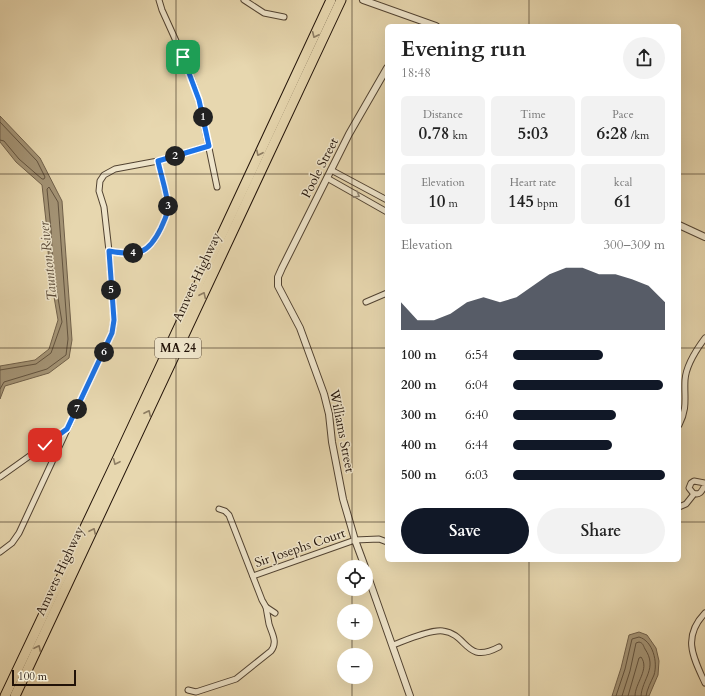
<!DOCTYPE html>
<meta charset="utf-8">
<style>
:root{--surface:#fff;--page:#f2f2f2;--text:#222;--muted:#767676;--accent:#111827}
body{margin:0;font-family:Cardo,serif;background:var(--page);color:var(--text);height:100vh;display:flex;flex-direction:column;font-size:15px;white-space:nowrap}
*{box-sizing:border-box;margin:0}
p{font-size:13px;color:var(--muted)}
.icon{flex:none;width:22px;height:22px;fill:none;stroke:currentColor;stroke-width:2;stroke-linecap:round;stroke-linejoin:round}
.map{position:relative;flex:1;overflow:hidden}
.side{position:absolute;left:385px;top:24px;width:296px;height:538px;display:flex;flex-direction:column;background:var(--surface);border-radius:6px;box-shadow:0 4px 16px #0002}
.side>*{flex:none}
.controls{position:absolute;left:337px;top:560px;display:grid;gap:8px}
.controls a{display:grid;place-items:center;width:36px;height:36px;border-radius:50%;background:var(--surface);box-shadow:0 4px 16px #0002;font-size:20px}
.scale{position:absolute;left:12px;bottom:10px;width:64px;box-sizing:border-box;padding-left:4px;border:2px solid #211208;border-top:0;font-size:11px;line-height:14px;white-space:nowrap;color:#211208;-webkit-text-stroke:3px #efe5cb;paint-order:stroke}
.pin{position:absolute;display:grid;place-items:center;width:34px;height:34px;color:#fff;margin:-17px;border-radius:8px;box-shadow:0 2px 6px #0006}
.km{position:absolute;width:20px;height:20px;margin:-10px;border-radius:50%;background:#222;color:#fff;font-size:11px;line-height:20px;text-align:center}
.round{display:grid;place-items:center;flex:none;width:42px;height:42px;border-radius:21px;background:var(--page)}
.head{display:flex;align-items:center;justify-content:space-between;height:68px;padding:0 16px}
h1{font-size:22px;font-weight:800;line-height:30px}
.stats{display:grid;grid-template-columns:repeat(3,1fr);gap:6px;height:68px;padding:4px 16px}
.stats div{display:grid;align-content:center;border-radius:6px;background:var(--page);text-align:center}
.stats b{font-size:17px;font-weight:800}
.stats small{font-size:11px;font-weight:400}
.stats p{font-size:11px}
.chart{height:112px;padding:8px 16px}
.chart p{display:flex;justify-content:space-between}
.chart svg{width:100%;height:72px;margin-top:4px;fill:var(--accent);opacity:.7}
.action{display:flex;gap:8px;margin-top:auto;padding:8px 16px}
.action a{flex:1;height:46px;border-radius:24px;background:var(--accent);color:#fff;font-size:16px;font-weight:800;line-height:46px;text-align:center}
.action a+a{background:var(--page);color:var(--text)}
ul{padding:0 16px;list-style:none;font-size:13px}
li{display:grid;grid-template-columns:64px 48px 1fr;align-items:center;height:30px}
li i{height:10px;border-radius:5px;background:var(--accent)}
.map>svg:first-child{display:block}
</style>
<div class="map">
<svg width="705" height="696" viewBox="0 0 705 696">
<rect width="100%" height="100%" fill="#e7d7af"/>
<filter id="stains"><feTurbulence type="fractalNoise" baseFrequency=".005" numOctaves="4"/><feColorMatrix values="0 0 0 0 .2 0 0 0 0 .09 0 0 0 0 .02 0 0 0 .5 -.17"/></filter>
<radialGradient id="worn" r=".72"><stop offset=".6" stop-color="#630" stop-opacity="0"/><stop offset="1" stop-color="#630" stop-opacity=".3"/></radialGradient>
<!-- water -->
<g fill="#a49476" stroke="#70604a">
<polygon points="0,116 40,158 62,201 72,340 69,358 49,373 5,386 0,399 0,366 35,360 49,349 58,320 49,268 47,230 42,185 16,162 0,142"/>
<polygon points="639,632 647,635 656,648 659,661 658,675 649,696 612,696 621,668 629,635"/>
</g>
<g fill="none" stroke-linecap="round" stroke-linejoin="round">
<!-- shore -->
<g stroke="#62533f" stroke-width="1">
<polyline points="0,122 37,161 45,177 44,179 42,179 19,159 4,141 0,140"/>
<polyline points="0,370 36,364 51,353 62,322 53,268 51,230 47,189 49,187 58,202 68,339 66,355 47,369 4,382 0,389"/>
<path d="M616,696L625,669L632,639L639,637C653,641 658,662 654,675C651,682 647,689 646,696"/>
<path d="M622,696L630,671L636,643L639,642C643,643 643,645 645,649C658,668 642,679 641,696"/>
<path d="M628,696L639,658L641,657C650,669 635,683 635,696"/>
</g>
<!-- minor casing -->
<g stroke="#524332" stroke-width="7">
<g id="minor">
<polyline points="159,0 162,10 186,63 199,100 217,187"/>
<polyline points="244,0 264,13 284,17"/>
<path d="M158,161C161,176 167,192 168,207C168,214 164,221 161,228C149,255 137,256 109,251L104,207L99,191L100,181L104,175L115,169L158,161L209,146"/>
<polyline points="331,170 387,200"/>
<polyline points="327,178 387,212"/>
<polyline points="366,302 387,293"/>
<path d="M679,425C688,408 684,397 685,380C686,365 696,350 705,338"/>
<polyline points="0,477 66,430"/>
<path d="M705,483L694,481L691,483L689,488L693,493C700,496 702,491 705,485"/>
<polyline points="679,507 686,504 694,494"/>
<polyline points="219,509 225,511 229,515 262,600 266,607 275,613"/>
<polyline points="0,552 12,543 19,533 112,333 114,320 109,251"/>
<polyline points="253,576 355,540 379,539 387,542"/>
<path d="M705,613C682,637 693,657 705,683"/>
<path d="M393,645C404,641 431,629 443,631C468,634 465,665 499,647"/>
<path d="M188,690L196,692L236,679L271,651C278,642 272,634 269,624C268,618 267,613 266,607"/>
</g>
</g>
<!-- tertiary casing -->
<g stroke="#524332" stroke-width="8">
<g id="tertiary">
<polyline points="363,0 436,26"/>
<polyline points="679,225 705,237"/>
<polyline points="365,567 355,540 343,499 332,442 329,414 324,394 300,328 278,286 278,277 282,268 349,134 387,68"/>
<polyline points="366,571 410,696"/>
</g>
</g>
<!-- motorway casing -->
<g stroke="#211208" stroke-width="11">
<g id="motorway">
<polyline points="5,696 114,466 331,0"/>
<polyline points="15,696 341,0"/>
</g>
</g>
<!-- minor -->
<use href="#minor" stroke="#efe5cb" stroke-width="5"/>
<!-- tertiary -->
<use href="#tertiary" stroke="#efe5cb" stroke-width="6"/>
<!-- motorway -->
<use href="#motorway" stroke="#e7d7af" stroke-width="9"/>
</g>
<!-- one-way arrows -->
<defs><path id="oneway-chevron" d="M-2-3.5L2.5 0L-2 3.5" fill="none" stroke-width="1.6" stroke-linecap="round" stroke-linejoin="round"/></defs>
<g stroke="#8e7e64">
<use href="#oneway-chevron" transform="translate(315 35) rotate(115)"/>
<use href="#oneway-chevron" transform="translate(259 153) rotate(115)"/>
<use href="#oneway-chevron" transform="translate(203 295) rotate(-65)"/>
<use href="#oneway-chevron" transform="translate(148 413) rotate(-65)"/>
<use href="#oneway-chevron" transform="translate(116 462) rotate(115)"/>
<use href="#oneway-chevron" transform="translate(93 531) rotate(-65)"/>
<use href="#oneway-chevron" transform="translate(38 648) rotate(-65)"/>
</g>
<use stroke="#928673" href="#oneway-chevron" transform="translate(357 195) rotate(29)"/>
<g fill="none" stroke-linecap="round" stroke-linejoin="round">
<!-- route casing -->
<g stroke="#fff" stroke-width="8">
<path id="route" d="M45,445L67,429L112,333L114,320L109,251C138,256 148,255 161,228C164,221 168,214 168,207C167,192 161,176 158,161L209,146L199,100L183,57"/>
</g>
<!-- route -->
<use href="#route" stroke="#1a73e8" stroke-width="5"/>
</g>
<!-- grid -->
<path fill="none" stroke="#211208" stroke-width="1" stroke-opacity="0.55" d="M176,0V696M352,0V567M529,0V26M0,174H387M679,174H705M0,348H387M679,348H705M0,522H387M679,522H705M529,560V696M352,589V611M352,633V655M352,677V696"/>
<g text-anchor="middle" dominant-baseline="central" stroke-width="3" stroke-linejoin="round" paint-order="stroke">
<!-- shield labels -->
<rect fill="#efe5cb" stroke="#5f5142" stroke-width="1" x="155" y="338" width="46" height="20" rx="3"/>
<g font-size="12" font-weight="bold" fill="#211208">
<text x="178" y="348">MA 24</text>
</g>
<!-- street labels -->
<g font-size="13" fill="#211208" stroke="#efe5cb">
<text transform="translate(320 168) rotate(-63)">Poole Street</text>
<text transform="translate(197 277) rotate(-65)">Amvets Highway</text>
<text transform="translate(342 431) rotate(79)">Williams Street</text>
<text transform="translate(300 548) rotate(-19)">Sir Josephs Court</text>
<text transform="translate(60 571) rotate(-65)">Amvets Highway</text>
</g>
<!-- water labels -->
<g font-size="14" font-style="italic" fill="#5c4c39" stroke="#efe5cb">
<text transform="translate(48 261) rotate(-96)">Taunton River</text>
</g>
</g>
<rect width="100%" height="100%" filter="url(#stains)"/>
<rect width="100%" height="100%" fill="url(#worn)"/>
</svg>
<div class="controls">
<a><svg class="icon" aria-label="locate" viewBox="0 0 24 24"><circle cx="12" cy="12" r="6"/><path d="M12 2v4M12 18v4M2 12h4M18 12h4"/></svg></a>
<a>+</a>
<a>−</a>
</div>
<div class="scale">100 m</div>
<div class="pin" style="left:183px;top:57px;background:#1e9e55"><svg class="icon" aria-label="arrive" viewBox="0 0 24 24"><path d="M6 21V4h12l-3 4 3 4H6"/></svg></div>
<div class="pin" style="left:45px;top:445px;background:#d93025"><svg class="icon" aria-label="check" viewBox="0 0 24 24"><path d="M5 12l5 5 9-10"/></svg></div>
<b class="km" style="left:203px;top:117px">1</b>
<b class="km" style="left:175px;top:156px">2</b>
<b class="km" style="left:168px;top:206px">3</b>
<b class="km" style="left:133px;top:253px">4</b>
<b class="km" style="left:111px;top:290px">5</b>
<b class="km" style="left:104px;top:352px">6</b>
<b class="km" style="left:77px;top:409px">7</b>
<section class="side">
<div class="head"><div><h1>Evening run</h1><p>18:48</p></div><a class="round"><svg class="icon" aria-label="share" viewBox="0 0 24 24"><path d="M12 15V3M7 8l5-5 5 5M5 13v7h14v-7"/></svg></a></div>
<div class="stats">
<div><p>Distance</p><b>0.78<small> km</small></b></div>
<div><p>Time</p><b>5:03</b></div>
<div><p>Pace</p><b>6:28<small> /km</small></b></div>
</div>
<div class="stats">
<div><p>Elevation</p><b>10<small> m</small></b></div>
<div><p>Heart rate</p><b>145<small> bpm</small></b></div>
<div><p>kcal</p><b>61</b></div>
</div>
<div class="chart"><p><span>Elevation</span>300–309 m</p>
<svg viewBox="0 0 160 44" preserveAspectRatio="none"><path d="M0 44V27L10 38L20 38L30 34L40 27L50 24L60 27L70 24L80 17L90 10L100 6L110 6L120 10L130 10L140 13L150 17L160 27V44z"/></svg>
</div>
<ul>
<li><b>100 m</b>6:54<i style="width:59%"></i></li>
<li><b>200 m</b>6:04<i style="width:99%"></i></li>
<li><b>300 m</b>6:40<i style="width:68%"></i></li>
<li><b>400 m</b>6:44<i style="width:65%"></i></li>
<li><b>500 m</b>6:03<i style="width:100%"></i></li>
</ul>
<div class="action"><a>Save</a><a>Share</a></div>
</section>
</div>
